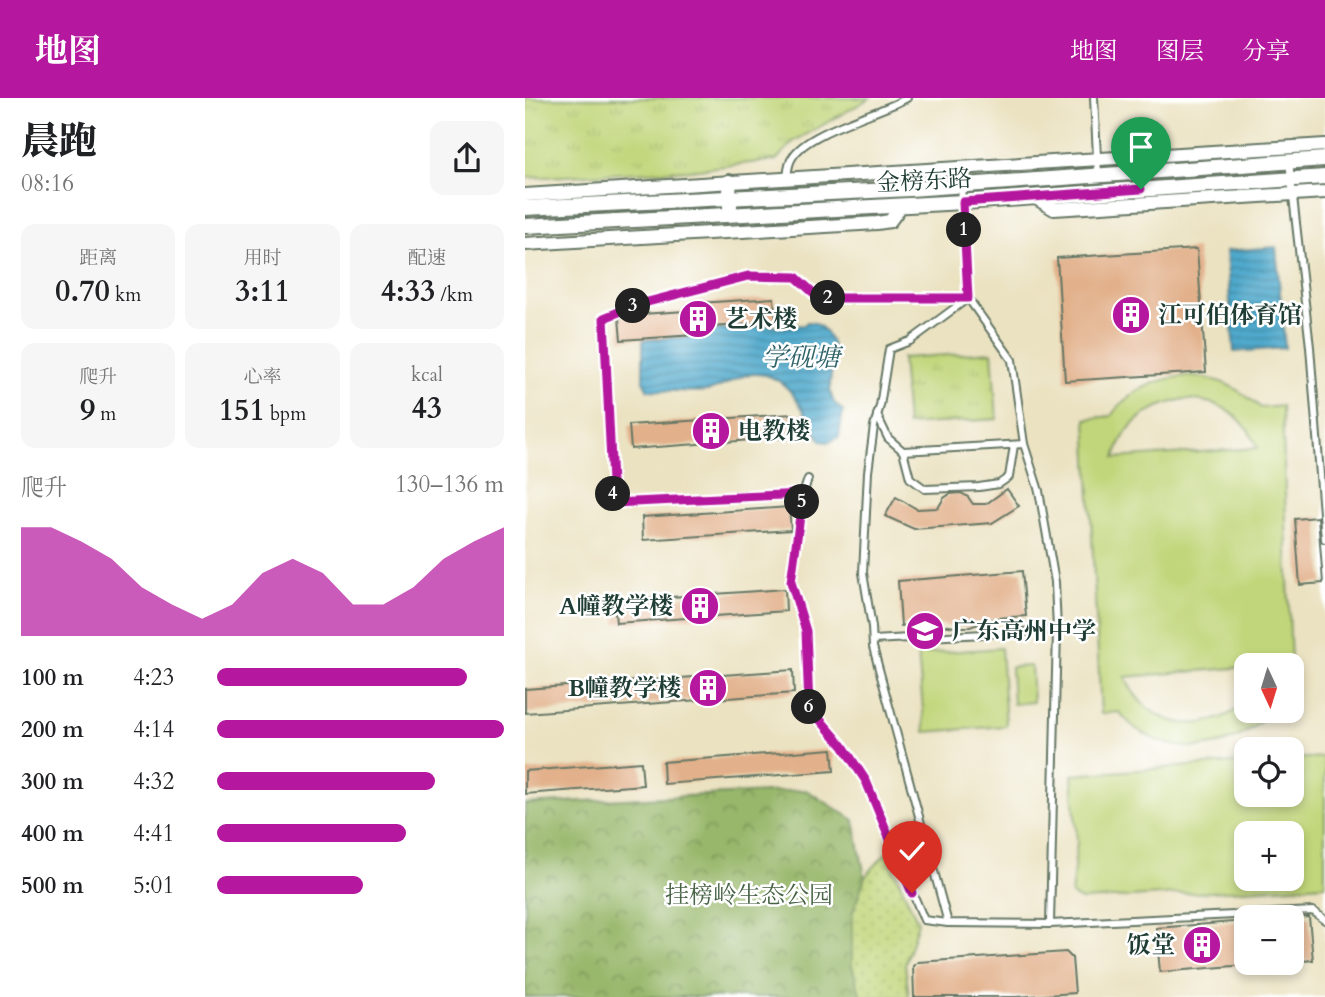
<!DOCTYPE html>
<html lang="zh">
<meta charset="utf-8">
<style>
:root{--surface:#fff;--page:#f6f6f6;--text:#202124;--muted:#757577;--accent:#b5179e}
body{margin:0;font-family:Cardo,"Noto Serif SC",serif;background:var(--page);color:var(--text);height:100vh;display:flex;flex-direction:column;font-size:26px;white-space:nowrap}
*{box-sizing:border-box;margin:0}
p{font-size:23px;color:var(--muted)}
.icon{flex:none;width:38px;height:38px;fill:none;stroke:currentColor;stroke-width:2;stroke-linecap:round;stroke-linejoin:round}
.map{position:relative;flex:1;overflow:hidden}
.sheet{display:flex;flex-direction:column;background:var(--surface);width:525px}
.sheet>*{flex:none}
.needle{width:46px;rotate:176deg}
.fabs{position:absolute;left:709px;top:555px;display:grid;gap:14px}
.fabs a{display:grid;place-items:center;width:70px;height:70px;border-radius:14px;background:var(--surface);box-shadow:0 4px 10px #0003;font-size:35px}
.pin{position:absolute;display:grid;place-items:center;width:60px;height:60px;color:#fff;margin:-72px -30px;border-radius:50% 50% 50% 0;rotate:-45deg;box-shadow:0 0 7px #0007}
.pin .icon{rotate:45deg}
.km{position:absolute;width:35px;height:35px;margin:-18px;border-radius:50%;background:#222;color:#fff;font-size:19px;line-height:35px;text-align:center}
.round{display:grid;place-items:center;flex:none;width:74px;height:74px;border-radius:14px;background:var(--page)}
.headline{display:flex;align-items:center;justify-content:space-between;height:119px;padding:0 21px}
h1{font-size:38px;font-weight:800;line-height:52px}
.stats{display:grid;grid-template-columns:repeat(3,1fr);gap:10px;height:119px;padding:7px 21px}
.stats div{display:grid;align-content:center;border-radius:14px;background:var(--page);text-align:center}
.stats b{font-size:30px;font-weight:800}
.stats small{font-size:19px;font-weight:400}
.stats p{font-size:19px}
.chart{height:196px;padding:14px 21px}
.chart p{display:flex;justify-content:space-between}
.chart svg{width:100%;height:126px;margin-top:7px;fill:var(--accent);opacity:.7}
ul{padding:0 21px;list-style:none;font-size:23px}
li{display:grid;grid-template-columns:112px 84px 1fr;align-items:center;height:52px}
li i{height:18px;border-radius:9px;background:var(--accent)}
header{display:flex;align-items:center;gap:42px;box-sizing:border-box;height:98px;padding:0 35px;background:var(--accent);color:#fff}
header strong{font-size:33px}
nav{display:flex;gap:38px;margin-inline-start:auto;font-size:24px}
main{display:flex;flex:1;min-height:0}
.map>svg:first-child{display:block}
</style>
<header>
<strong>地图</strong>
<nav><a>地图</a><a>图层</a><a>分享</a></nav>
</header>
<main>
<section class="sheet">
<div class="headline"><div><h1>晨跑</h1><p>08:16</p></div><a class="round"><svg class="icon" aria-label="share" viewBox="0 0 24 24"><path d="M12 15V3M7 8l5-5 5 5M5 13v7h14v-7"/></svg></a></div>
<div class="stats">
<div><p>距离</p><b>0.70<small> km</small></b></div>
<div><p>用时</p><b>3:11</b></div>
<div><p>配速</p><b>4:33<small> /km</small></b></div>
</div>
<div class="stats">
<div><p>爬升</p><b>9<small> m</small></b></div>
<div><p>心率</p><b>151<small> bpm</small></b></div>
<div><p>kcal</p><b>43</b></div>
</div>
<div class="chart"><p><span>爬升</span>130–136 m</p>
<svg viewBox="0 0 160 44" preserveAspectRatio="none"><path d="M0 44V6L10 6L20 11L30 17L40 27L50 33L60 38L70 33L80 22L90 17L100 22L110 33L120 33L130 27L140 17L150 11L160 6V44z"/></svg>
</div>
<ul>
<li><b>100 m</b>4:23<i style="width:87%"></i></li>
<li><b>200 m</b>4:14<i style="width:100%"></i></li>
<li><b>300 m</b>4:32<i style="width:76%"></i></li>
<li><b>400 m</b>4:41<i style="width:66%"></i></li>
<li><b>500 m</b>5:01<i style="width:51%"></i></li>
</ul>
</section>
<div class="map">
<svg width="800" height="899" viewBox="0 0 800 899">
<defs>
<pattern id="grass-tufts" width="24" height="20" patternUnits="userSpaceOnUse" patternTransform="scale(1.75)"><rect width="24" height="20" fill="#c1d67a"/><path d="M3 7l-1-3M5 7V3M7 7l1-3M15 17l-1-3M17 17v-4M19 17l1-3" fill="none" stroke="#a5b96a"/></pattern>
<pattern id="forest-crowns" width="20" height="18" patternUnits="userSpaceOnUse" patternTransform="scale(1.75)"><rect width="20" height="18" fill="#98b76a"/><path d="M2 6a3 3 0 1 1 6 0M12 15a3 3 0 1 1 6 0" fill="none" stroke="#7b9658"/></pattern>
<pattern id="garden-dots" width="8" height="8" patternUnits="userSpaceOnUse" patternTransform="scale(1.75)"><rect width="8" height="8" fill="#c1d67a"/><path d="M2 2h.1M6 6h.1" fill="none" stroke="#a5b96a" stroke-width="1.8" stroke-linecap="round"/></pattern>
<pattern id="water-rules" width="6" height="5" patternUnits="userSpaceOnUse" patternTransform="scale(1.75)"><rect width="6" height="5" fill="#4fa9cc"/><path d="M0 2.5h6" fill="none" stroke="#418ba6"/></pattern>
</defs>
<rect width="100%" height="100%" fill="#fff"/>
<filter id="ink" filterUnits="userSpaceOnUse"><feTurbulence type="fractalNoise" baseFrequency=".0143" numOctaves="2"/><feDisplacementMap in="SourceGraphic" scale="14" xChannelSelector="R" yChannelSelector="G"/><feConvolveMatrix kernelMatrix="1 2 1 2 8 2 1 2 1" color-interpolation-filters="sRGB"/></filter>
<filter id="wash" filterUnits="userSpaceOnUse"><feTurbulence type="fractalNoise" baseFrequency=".00686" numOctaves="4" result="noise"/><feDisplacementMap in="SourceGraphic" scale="28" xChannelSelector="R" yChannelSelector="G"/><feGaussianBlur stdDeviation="1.57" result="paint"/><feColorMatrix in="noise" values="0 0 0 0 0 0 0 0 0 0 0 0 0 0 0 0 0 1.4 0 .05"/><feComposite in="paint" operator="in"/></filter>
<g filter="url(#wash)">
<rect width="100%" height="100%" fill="#ebe2c1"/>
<!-- grass -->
<g fill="url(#grass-tufts)" stroke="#708a57" stroke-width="2">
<polygon points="0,0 345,0 268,44 251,62 165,72 0,80"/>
<polygon points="467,254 472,321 382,327 377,260"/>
</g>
<!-- forest -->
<polygon fill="url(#forest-crowns)" stroke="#5c7a4f" stroke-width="2" points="281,692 329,722 340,779 327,817 327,867 336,899 0,899 0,706"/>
<!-- park -->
<g fill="#c1d67a" stroke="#708a57" stroke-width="2" fill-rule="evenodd">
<path d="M660,278C694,279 711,288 736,310L757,308L766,567H721V569L600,579C622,631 679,639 721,605V612L745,613C713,652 656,661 613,632C606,628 600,620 594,614L576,616L561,321L586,318C603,293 631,281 660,278ZM659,301C697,303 717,315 733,350L590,360C600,323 624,309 659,301Z"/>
<polygon points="476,550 481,628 400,634 393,556"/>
<polygon points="506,568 508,604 488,606 486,569"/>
<path d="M800,659V787L557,802L546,797L552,744L547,677L721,664V696H766L767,661ZM766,735V780H721V735Z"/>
</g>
<!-- garden -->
<polygon fill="url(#garden-dots)" stroke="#708a57" stroke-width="2" points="361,755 393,824 380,866 384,899 336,899 327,867 327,817 340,779"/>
<!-- water -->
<g fill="url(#water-rules)" stroke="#377380" stroke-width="2">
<polygon points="751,149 760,250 709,254 701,153"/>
<path d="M282,224C289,224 292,225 297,230C321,254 299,275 307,300C309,306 313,309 318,313L314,339L304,344L296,343C279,315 263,269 222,277C210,279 198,291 182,293C163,295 142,292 123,292L118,283V242L185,237L188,232L238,227L258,229L279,227Z"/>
</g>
<g id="blocks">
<!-- building -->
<g fill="#e2b18b">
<polygon points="672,151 681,274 540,283 532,160"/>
<polygon points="249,200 251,225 185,229 185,236 96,242 94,220 102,217 175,212 174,205"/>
<polygon points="267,316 268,339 106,351 104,327"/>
<polygon points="482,391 494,408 467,425 389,431 360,418 371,399 392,411 413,410 419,400 425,396 436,395 443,399 448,406 461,406"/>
<polygon points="264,409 266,432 118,442 117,419"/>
<polygon points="793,419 798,485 775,487 770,421"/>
<polygon points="497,473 501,518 471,520 445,529 430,529 405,525 376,528 373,483"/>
<polygon points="260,491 261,513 91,525 89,503"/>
<polygon points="268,572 269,595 0,615 0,591"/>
<polygon points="307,651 309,673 139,686 138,664"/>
<polygon points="116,664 118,687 0,696 0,673"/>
<polygon points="784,819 788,862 766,864 766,820"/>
<polygon points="721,823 721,867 635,874 631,830"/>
<polygon points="541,854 547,860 550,895 490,899 389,899 388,868 393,864"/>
</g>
</g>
</g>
<g filter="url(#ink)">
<use href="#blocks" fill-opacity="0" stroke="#667765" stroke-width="2"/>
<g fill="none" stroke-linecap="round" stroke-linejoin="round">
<!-- service casing -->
<g stroke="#667765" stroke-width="10">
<g id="service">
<polyline points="569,0 573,77"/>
<polyline points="764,63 785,249 800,441"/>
<path d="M262,80C263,73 263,66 267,60C282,33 354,16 382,0"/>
<polyline points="436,87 443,200 487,262 499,346 514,393 530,484 532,532 525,826"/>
<polyline points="352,317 363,340 378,353 499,346"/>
<polyline points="378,353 385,380 400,391 454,389 474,386 484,379 489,347"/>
<polyline points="283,381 278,396 266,484 281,533 284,609 318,648 341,683 399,822 423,825 525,826 788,813 800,822"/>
<polyline points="278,396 88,405 79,220 111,207 223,178 271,179 294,200 443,200"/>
<polyline points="348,542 532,532"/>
<polyline points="423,825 348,549 347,529 338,475 343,374 349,328 355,308 364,251 385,243 442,201"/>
</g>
</g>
<!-- minor casing -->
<g stroke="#667765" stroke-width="16">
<g id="minor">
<polyline points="0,97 800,47"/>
<polyline points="509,99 529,111 800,94"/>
<polyline points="0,146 352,125 365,123 376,108"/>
</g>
</g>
<!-- tertiary casing -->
<g stroke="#667765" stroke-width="18">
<g id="tertiary">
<polyline points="204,84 205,109"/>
<polyline points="0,110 385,91 800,61"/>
<polyline points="0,128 438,104 800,79"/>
</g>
</g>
<!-- service -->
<use href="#service" stroke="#fff" stroke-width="6"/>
<!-- minor -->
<use href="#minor" stroke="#fff" stroke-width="12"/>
<!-- tertiary -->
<use href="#tertiary" stroke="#fff" stroke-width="14"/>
</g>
</g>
<g fill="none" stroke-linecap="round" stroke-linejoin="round" filter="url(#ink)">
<!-- route casing -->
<g stroke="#fff" stroke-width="14">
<polyline id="route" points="387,795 341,683 318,648 284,609 281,533 266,484 278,396 88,405 79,220 111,207 223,178 271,179 294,200 443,200 438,104 616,91"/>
</g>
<!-- route -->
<use href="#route" stroke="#b5179e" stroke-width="9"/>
</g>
<!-- icons -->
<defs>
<g id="building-disc" transform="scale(2.0125)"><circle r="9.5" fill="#b5179e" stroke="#fff"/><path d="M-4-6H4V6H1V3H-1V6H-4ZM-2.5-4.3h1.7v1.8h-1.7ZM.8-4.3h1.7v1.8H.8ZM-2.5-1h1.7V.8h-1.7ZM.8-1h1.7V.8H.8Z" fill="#fff"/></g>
<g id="school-disc" transform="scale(2.0125)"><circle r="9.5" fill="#b5179e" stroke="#fff"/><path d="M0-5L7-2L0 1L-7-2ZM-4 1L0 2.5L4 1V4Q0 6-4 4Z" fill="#fff"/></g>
</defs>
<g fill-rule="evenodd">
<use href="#building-disc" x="606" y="217"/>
<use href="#building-disc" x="173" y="221"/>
<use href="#building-disc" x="186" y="333"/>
<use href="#building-disc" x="175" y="508"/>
<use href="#school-disc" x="400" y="533"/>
<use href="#building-disc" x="183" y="590"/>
<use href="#building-disc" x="677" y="847"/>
</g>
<g text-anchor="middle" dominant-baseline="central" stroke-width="5" stroke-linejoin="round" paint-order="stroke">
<!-- street labels -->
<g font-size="24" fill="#1f3d34" stroke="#fff">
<text transform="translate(399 83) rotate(-3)">金榜东路</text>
</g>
<!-- poi labels -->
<g font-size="24" font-weight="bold" fill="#1f3d34" stroke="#fff" text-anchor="start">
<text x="633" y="217">江可伯体育馆</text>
<text x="200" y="221">艺术楼</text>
<text x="213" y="333">电教楼</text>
<text x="148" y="508" text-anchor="end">A幢教学楼</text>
<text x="427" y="533">广东高州中学</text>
<text x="156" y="590" text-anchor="end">B幢教学楼</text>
<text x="650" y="847" text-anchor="end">饭堂</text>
</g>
<!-- park labels -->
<g font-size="24" fill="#486346" stroke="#fff">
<text x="224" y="797">挂榜岭生态公园</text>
</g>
<!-- water labels -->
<g font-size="26" font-style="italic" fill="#306369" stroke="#fff">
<text x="276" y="259">学砚塘</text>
</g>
</g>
</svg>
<div class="fabs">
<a><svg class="needle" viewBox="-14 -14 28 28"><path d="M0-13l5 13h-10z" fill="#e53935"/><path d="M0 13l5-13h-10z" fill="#757577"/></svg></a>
<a><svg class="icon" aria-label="locate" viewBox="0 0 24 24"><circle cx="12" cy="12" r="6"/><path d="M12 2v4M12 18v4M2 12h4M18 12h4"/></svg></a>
<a>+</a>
<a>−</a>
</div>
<div class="pin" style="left:616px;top:91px;background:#1e9e55"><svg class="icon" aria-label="arrive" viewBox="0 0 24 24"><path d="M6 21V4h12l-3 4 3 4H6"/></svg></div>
<div class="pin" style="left:387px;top:795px;background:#d93025"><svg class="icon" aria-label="check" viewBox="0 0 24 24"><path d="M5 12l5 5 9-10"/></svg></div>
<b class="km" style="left:439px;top:132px">1</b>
<b class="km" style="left:303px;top:200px">2</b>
<b class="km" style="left:108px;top:208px">3</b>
<b class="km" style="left:88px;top:396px">4</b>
<b class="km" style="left:277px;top:404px">5</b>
<b class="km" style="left:284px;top:609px">6</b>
</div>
</main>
